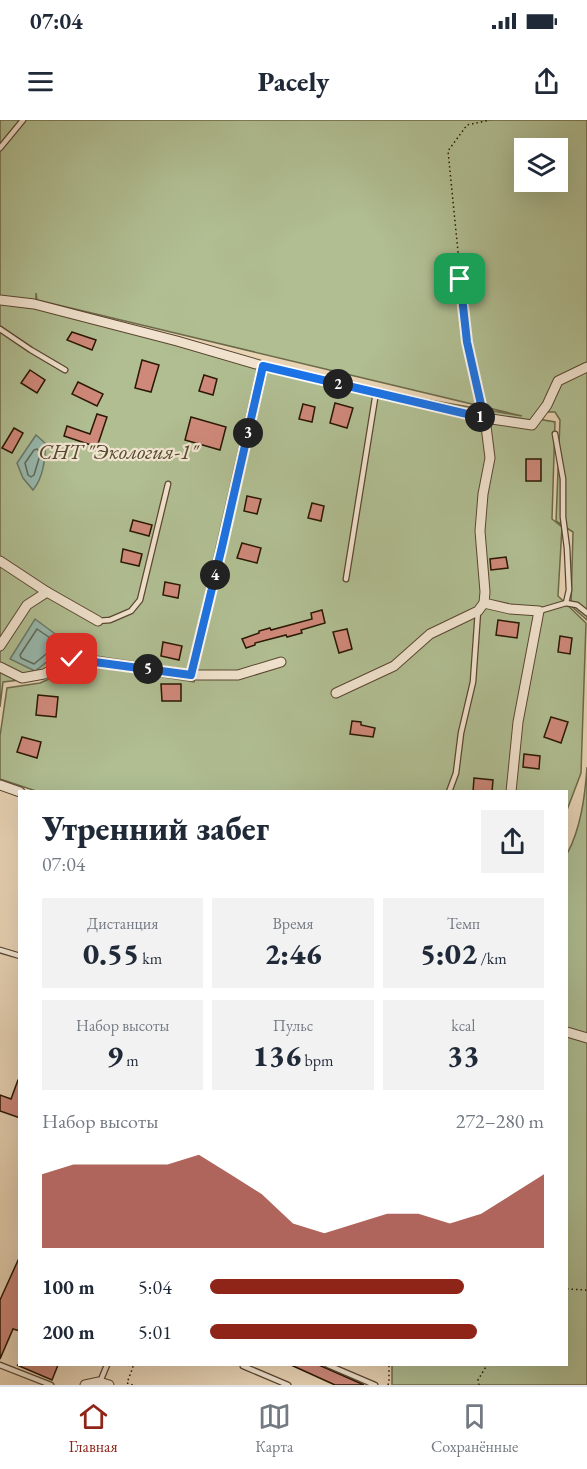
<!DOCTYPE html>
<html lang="ru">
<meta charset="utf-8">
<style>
:root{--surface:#fff;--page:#f2f2f3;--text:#1f2937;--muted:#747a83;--line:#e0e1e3;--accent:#8f2418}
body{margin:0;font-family:"EB Garamond",serif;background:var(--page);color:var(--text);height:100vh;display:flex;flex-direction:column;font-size:22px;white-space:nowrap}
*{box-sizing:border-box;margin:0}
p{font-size:20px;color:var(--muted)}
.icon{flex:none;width:33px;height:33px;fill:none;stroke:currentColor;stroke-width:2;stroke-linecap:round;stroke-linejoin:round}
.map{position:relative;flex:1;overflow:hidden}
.details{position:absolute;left:18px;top:670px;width:550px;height:576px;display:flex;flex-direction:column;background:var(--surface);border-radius:0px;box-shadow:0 6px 24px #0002}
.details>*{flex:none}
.fabs{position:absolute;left:514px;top:18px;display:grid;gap:12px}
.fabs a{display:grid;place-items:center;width:54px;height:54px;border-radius:0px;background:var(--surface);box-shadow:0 6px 24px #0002;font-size:30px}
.pin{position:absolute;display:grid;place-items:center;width:51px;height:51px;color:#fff;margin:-26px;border-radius:12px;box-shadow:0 3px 9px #0006}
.km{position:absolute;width:30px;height:30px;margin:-15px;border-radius:50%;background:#222;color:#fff;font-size:16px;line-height:30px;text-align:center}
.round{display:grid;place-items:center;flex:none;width:63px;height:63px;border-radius:0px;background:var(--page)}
.summary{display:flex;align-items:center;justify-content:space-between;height:102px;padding:0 24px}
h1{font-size:33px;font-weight:800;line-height:45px}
.stats{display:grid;grid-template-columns:repeat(3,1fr);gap:9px;height:102px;padding:6px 24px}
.stats div{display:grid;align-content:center;border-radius:0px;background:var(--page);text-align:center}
.stats b{font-size:30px;font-weight:800}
.stats small{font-size:16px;font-weight:400}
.stats p{font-size:16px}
.chart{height:168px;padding:12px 24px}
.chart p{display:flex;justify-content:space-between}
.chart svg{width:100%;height:108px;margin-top:6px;fill:var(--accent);opacity:.7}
ul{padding:0 24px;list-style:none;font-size:20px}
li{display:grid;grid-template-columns:96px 72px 1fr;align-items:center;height:45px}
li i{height:15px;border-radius:8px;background:var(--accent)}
.status{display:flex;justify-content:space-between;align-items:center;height:42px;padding:0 30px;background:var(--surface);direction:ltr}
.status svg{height:16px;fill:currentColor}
header{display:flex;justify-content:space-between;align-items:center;height:78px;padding:0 24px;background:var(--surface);font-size:27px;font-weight:800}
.dock{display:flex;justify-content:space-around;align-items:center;height:84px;border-top:2px solid var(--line);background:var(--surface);font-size:16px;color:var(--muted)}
.dock a{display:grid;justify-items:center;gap:3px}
.dock .on{color:var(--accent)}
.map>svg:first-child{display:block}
</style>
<div class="status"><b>07:04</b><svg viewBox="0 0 49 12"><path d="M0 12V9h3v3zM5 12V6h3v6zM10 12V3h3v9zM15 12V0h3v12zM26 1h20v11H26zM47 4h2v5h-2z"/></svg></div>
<header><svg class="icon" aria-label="menu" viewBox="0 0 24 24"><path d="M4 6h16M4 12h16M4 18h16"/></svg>Pacely<svg class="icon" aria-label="share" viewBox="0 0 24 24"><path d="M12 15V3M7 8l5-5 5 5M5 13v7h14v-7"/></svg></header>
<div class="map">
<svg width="587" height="1265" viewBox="0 0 587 1265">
<rect width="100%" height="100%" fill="#e9d4b5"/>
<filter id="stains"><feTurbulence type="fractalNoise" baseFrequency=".00333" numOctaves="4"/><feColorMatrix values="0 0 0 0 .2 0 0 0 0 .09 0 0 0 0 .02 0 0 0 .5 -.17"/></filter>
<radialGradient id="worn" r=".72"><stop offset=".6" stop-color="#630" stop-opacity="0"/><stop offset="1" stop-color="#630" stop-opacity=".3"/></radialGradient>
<!-- green -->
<g fill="#b0be92" stroke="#6d6a4a" stroke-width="1.5" fill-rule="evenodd">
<path d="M0,0H587V500L571,486L573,412L556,401L560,300L555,292H540L532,298L555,302L552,399L562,407L558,476L586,503L581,653L567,690V672H39L0,659V616L7,568L40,563L83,544L194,562L267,252L522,296L37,180L36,173V181L257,249L188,550L89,535L46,557L3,562L0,587ZM525,28H558V62H525Z"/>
<path d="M587,647V1265H392V1245H567V734C581,708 585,676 587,647Z"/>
</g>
<!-- water -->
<g fill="#97b8ad" stroke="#6b7869" stroke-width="1.5">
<path d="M36,315L45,323C46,338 43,358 33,370L23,358L17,343Z"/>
<polygon points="35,499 62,519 66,527 35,551 10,539"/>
</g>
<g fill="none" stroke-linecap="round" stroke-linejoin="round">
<!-- shore -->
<g stroke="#606858" stroke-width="1.5">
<polygon points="37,329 39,331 40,335 34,355 31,357 28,355 25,343 34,330"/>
<polygon points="37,509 56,522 57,525 34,544 21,538 20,535"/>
</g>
</g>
<!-- building -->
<g fill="#cf897a" stroke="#2a1703" stroke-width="1.5">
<polygon points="72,212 96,220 92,230 67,220"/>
<polygon points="142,240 159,245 151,272 135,268"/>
<polygon points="30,250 45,260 37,273 21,263"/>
<polygon points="204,255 217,259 213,275 199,271"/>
<polygon points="78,262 103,274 97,286 72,274"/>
<polygon points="335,283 353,288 347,308 330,303"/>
<polygon points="303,284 315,287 312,302 299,299"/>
<polygon points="97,294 107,297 97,327 64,316 67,306 90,314"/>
<polygon points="191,297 226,307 220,330 185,320"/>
<polygon points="14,308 23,313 12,333 2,328"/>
<rect x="526" y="339" width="15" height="22"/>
<polygon points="247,376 261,379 257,394 244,391"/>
<polygon points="312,383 324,386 321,401 308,398"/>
<polygon points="133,400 152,405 149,416 130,411"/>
<polygon points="242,423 261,428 257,443 237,438"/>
<polygon points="123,429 142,434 139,446 121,442"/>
<polygon points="506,437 508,448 491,450 490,439"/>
<polygon points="165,462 180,465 178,478 163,475"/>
<polygon points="322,490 325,503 301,510 302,513 287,517 286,515 255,523 255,525 246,528 242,519 259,513 259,511 270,508 271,510 312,499 311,493"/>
<polygon points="498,500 519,503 517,518 496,515"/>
<polygon points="347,509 352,529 339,533 333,512"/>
<polygon points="560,516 572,518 570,534 558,532"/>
<polygon points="163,522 182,526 179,540 161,536"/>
<polygon points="161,564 181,564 181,581 162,581"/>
<polygon points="38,575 58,577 56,597 36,595"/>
<polygon points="551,597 568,602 561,623 544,617"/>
<polygon points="352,601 361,602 361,605 375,608 373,617 350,614"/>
<polygon points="22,617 41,622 37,638 17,632"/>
<polygon points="524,634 540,636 539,649 523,647"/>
<polygon points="474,658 493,660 492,672 473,672"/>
<polygon points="18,960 20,960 20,998 0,991 0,975 11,979"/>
<polygon points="20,1136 20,1211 13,1209 0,1239 0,1180"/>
<polygon points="17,1245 58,1245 52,1260"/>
<polygon points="291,1245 319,1245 364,1265 335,1265"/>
</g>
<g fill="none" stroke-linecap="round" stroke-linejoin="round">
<!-- lane casing -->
<g stroke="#5a4630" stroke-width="7">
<g id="lane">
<polyline points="0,28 23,0"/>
<polyline points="0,209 31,230 65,250"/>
<polyline points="346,459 376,272"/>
<polyline points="566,483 577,485 587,493"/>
<polyline points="539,491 566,483 569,470 567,428 563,397 563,359 555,314"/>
<polyline points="98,501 110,500 131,491 140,480 168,364"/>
<polyline points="449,672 456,653 461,613 473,562 478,491"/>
<polyline points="0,830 20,836"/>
<polyline points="0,1245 51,1265"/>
<polyline points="328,1245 375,1265"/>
<polyline points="243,1246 288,1265"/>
<polyline points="100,1262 107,1245"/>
</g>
</g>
<!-- street casing -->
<g stroke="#5a4630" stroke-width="11">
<g id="street">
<polyline points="0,180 34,184 177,221 263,246 485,298 532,305 547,285 558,261 587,247"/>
<polyline points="485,298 490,338 483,374 480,411 485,472 484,483 510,489 539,491 518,602 511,672"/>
<polyline points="0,441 47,472 27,485 0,526"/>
<polyline points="47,472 98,501"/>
<polyline points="0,547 22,558 44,554 72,539 191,555 222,427 263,246"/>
<polyline points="191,555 238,555 281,542"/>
<polyline points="336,573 394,546 430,514 478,491 484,483"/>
<polyline points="0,665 20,672"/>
<polyline points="567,912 587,918"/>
<polyline points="85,1265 99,1262 109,1265"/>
</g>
</g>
<!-- path -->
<g stroke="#2a1703" stroke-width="1.5" stroke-dasharray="1.5 3" stroke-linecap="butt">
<polyline points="482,288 467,222 448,31 467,5 490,0"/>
<polyline points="567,1169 587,1170"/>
<polyline points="128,1245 133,1247 127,1263 133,1265"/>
<polyline points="388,1265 389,1262 389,1245"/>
<polyline points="479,1265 478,1260 487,1245"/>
</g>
<!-- lane -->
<use href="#lane" stroke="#f1e3cf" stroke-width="4.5"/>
<!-- street -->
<use href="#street" stroke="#f1e3cf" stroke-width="9"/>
</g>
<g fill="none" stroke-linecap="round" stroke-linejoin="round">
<!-- route casing -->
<g stroke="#fff" stroke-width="12">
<polyline id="route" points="72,539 191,555 222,427 263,246 484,298 467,222 460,159"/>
</g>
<!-- route -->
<use href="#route" stroke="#1a73e8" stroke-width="8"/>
</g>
<g text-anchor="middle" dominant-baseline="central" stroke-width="4.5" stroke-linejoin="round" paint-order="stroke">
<!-- park labels -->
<g font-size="22" font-style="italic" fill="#52492e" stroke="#f1e3cf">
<text x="118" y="331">СНТ "Экология-1"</text>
</g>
</g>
<rect width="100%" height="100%" filter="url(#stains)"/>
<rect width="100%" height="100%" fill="url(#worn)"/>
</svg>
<div class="fabs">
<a><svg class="icon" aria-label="layers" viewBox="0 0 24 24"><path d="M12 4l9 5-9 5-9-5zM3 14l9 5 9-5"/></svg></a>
</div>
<div class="pin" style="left:460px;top:159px;background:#1e9e55"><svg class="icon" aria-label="arrive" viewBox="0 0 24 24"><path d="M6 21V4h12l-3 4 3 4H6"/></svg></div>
<div class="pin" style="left:72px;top:539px;background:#d93025"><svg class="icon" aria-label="check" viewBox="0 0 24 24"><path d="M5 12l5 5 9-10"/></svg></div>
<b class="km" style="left:480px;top:297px">1</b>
<b class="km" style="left:338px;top:264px">2</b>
<b class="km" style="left:248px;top:313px">3</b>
<b class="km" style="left:215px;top:455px">4</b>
<b class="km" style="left:148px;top:549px">5</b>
<section class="details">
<div class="summary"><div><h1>Утренний забег</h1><p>07:04</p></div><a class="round"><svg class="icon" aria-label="share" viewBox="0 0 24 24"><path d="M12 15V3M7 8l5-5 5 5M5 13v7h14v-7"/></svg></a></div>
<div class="stats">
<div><p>Дистанция</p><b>0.55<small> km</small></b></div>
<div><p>Время</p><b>2:46</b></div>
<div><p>Темп</p><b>5:02<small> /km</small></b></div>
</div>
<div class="stats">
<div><p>Набор высоты</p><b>9<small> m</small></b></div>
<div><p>Пульс</p><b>136<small> bpm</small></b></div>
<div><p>kcal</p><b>33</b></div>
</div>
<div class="chart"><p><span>Набор высоты</span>272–280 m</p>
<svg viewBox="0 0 160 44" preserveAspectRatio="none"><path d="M0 44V14L10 10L20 10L30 10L40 10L50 6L60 14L70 22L80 34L90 38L100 34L110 30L120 30L130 34L140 30L150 22L160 14V44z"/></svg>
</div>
<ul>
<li><b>100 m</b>5:04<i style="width:76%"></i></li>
<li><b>200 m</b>5:01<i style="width:80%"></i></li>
</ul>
</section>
</div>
<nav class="dock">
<a class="on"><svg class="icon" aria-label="home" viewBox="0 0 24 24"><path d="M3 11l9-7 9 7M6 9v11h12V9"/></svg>Главная</a>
<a><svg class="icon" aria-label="map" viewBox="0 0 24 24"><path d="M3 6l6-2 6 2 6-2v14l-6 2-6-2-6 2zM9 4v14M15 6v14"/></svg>Карта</a>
<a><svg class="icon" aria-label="saved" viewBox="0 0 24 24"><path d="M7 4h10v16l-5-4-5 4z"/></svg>Сохранённые</a>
</nav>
